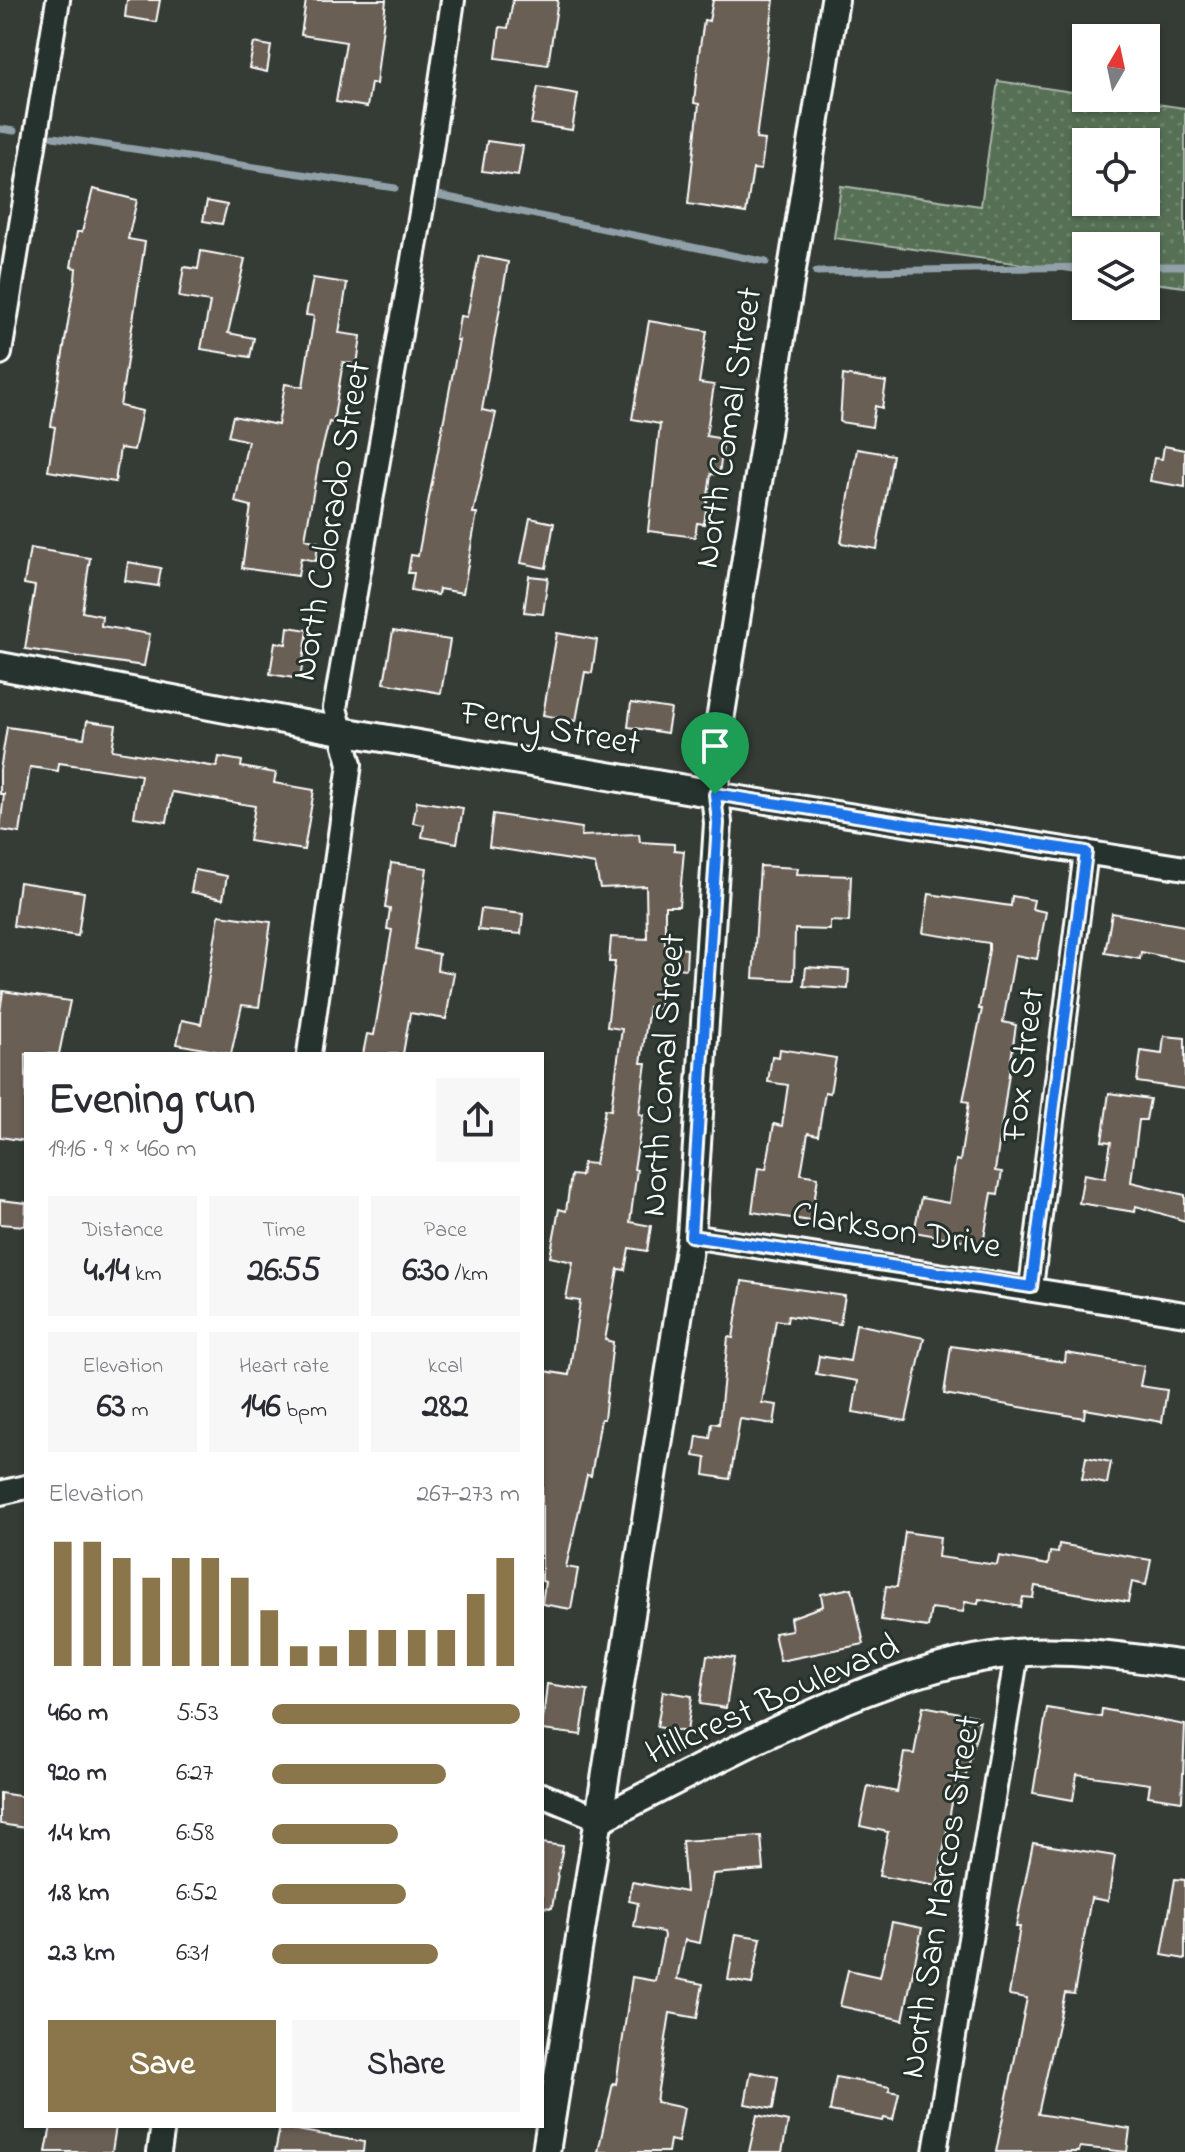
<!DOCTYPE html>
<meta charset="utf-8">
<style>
:root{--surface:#fff;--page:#f7f7f7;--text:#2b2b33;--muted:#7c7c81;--accent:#8a764a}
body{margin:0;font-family:"Indie Flower",sans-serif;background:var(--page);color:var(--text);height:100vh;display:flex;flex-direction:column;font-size:30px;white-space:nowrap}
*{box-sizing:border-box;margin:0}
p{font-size:26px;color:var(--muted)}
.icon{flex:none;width:44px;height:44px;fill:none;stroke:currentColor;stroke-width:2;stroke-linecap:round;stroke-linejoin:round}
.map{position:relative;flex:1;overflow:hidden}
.panel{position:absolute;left:24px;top:1052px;width:520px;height:1076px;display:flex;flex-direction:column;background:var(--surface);border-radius:0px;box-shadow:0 2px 6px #0004}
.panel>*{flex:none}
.needle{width:52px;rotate:9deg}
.buttons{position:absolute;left:1072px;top:24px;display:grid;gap:16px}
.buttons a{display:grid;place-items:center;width:88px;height:88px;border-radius:0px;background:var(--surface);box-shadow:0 2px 6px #0004;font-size:40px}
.pin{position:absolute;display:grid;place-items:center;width:68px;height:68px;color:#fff;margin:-82px -34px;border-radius:50% 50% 50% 0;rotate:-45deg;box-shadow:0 0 8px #0007}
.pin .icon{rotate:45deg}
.round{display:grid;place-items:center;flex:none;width:84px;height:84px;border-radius:0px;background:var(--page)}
.headline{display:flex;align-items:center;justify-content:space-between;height:136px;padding:0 24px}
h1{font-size:44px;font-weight:700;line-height:60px}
.stats{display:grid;grid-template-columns:repeat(3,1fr);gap:12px;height:136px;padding:8px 24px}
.stats div{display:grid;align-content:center;border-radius:0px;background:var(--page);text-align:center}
.stats b{font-size:34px;font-weight:700}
.stats small{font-size:22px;font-weight:400}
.stats p{font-size:22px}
.chart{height:224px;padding:16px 24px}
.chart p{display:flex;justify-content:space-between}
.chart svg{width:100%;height:144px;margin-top:8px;stroke:var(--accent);stroke-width:6}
.button{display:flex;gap:16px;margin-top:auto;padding:16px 24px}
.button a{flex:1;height:92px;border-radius:0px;background:var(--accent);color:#fff;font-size:32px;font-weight:700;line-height:92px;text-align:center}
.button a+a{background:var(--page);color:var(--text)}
ul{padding:0 24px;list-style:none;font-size:26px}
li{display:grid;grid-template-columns:128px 96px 1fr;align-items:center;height:60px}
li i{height:20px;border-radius:10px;background:var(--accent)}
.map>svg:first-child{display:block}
</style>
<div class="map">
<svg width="1185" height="2152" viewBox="0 0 1185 2152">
<defs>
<pattern id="park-dots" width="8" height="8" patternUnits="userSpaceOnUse" patternTransform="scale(2)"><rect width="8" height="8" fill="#576f55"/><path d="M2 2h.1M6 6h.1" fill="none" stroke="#70856e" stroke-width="1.8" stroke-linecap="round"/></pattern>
</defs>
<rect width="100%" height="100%" fill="#343c35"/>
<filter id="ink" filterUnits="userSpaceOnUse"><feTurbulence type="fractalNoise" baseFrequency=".0125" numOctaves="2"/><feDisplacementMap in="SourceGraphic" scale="16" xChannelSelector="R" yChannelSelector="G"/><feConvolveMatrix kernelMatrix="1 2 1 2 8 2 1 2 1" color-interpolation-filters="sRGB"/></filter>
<g filter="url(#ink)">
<!-- park -->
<path fill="url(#park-dots)" stroke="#abb7aa" stroke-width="2" fill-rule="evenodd" d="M998,81L1086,94V98H1115L1185,108V287L1146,282V246H1086V273L834,238L841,186L981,206ZM1086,142H1146V202H1086Z"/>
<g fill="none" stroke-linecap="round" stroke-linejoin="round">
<!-- stream -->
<g stroke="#92a1a9" stroke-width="7">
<polyline points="0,129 14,131"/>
<polyline points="53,137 395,188"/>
<polyline points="438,195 766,262"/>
<polyline points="1146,266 1185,266"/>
<polyline points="816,272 1086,267"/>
</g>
</g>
<!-- building -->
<g fill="#6a5e55" stroke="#fff" stroke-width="2">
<polygon points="127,0 160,0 156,22 125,17"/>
<polygon points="306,0 386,0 376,84 371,83 367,107 336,102 346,42 301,35"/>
<polygon points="513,0 558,0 548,65 496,58 500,27 508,28"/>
<polygon points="713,0 774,0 756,139 765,140 761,170 753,169 746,213 688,204 699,104 694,103 699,53 704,20 709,21"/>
<polygon points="254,43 271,46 267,72 249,68"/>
<polygon points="538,87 578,94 572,130 531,124"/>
<polygon points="487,141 523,146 518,176 482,171"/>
<polygon points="93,189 137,200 128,239 145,242 120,406 142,411 134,450 120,448 115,482 48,471 55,427 51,426 75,280 76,268 71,267 77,232 82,232"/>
<polygon points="207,201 227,205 222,224 203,221"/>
<polygon points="201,251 245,259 228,333 254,338 250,357 201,349 210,302 179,297 184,267 198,269"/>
<polygon points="479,256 508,262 482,410 496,413 473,513 477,513 463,593 439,589 438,595 411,590 414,573 408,573 411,555 418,556 459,340 456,340 460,316 467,317"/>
<polygon points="313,278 347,283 339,333 361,336 357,365 343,362 333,423 329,422 318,466 305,539 318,542 316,561 301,558 298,576 242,568 251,506 235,502 248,441 228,436 233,416 278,425 285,384 303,387 314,316 306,315"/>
<polygon points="649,321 707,331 699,383 714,385 706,436 724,439 719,475 711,474 704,524 697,523 695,537 648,531 660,424 632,419"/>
<polygon points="843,375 886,382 882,408 875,406 872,427 840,422"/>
<polygon points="1164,446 1185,450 1185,487 1150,481 1154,458 1162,459"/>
<polygon points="857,449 893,455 877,549 841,543"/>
<polygon points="530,518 554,523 546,568 521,563"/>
<polygon points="30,548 90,558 82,612 102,616 101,626 150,634 144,666 25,649 35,586 24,584"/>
<polygon points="128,562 161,568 158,586 125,581"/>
<polygon points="529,576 548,578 543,614 524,612"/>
<polygon points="288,627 308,630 300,679 270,674 275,642 286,644"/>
<polygon points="393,631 450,640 441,693 384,683"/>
<polygon points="557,633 597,640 592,673 585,672 576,721 543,715"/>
<polygon points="631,703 671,709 667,733 628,727"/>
<polygon points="87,721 116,725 112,750 217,767 219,757 242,761 241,767 276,773 274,783 314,790 304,850 249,841 255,806 172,792 167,822 134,817 141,775 59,763 58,771 30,767 20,833 0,830 4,794 0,794 0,770 7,727 84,738"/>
<polygon points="417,801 463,808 457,843 422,837 424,825 413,823"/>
<polygon points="493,814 582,828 581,836 639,834 640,842 674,844 674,850 684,851 679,906 665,906 665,947 687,949 686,969 665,967 660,1009 649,1007 641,1063 646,1063 639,1114 643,1115 634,1169 637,1170 630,1222 651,1226 647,1251 629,1248 625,1270 618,1269 605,1340 613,1342 604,1419 601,1419 591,1476 587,1475 566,1567 578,1569 571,1609 542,1604 545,1582 542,1581 542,1381 544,1371 569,1375 580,1301 566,1299 573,1262 550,1257 559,1209 566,1211 571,1175 581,1176 583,1163 595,1164 605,1109 611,1110 622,1029 607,1027 615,962 609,962 611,937 647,939 646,886 600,888 595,864 489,847"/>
<polygon points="391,863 427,868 415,949 439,954 437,970 454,973 446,1019 410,1013 403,1054 363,1054 367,1034 374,1035 392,930 387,929 390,909 385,908"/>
<polygon points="760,866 798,868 797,874 851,876 849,922 830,921 830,930 795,929 794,980 753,978"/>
<polygon points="195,870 227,876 223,899 191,892"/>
<polygon points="19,882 84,892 78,936 13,926"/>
<polygon points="929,894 1011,906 1012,896 1034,900 1032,909 1046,912 1037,959 1015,955 1003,1022 1016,1025 995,1171 1002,1172 998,1194 992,1193 983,1244 914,1232 921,1198 949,1203 956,1160 960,1161 969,1102 963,1101 982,1009 979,1009 989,950 989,943 923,933"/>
<polygon points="481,909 523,914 521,934 478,930"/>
<polygon points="1112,913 1185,926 1185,961 1141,952 1140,959 1105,953"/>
<polygon points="219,915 271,922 259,1007 242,1005 231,1054 177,1044 182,1020 201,1024"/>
<polygon points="806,967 849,970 848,989 804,986"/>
<polygon points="3,991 70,1001 59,1054 26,1054 26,1141 0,1137 0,1012"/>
<polygon points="1164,1036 1185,1038 1185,1089 1137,1082 1141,1051 1162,1054"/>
<polygon points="780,1049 836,1058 830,1093 825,1092 818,1135 808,1133 801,1174 818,1177 811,1221 752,1212 758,1168 766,1169 774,1124 782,1126 788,1085 768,1082 772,1056 779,1057"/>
<polygon points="1109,1093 1150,1099 1146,1120 1139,1120 1131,1182 1185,1195 1185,1221 1136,1206 1135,1212 1079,1203 1084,1174 1105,1178 1111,1142 1102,1141"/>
<polygon points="0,1200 26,1203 25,1226 0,1224"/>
<polygon points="742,1281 845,1296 840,1324 788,1316 787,1322 776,1320 762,1403 777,1405 774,1424 740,1419 730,1479 704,1475 706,1458 694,1456 697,1436 710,1438 712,1423 719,1424 728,1337 733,1338"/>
<polygon points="856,1324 924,1338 906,1421 853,1412 858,1381 816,1374 819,1356 850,1361"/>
<polygon points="951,1346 1065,1362 1066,1353 1144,1366 1140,1386 1167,1390 1162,1422 1085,1409 1084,1418 944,1394"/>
<polygon points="1086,1457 1111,1462 1107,1484 1082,1479"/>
<polygon points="905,1532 940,1537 938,1557 997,1565 999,1556 1048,1565 1050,1552 1058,1553 1059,1544 1151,1560 1146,1585 1132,1582 1128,1602 1035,1586 1033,1598 1023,1597 1021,1607 979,1599 978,1604 965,1602 963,1612 931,1608 928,1627 881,1620 886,1586 897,1587"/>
<polygon points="852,1588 864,1644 780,1661 774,1633 792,1630 790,1618 823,1606 821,1594"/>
<polygon points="707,1655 734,1658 726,1708 700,1704"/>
<polygon points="547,1684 588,1690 581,1735 542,1730"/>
<polygon points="663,1691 692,1696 687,1732 657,1727"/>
<polygon points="923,1706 976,1716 975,1721 980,1721 960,1798 953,1797 937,1886 879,1876 888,1832 860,1826 868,1786 897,1792 904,1753 914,1754"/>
<polygon points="1047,1708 1101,1717 1102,1709 1185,1725 1182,1801 1148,1796 1150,1784 1077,1774 1073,1800 1033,1793"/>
<polygon points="0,1793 26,1797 26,1828 0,1824"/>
<polygon points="761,1836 764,1870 713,1874 700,1943 685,1940 677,1979 703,1984 697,2018 670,2013 656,2102 684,2108 678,2142 670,2140 668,2152 598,2152 613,2083 616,2084 632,1977 655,1981 664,1936 663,1932 634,1927 638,1903 629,1901 632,1882 686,1892 682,1841"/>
<polygon points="542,1843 563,1846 552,1908 542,1907"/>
<polygon points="1033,1843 1115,1856 1108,1901 1091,1898 1074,1994 1065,1993 1038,2114 1130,2129 1127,2152 1080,2147 1079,2152 996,2152 1027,1998 1009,1995 1020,1927 1016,1927"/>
<polygon points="1175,1879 1185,1880 1185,1959 1162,1955"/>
<polygon points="892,1922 922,1928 903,2020 840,2006 848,1970 880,1977"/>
<polygon points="736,1934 761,1938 752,1984 728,1980"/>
<polygon points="751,2072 778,2077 773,2109 745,2104"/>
<polygon points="836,2077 890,2087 889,2091 899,2093 893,2120 884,2118 883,2121 830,2111"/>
<polygon points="757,2115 788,2122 782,2152 749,2152"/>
<polygon points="51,2126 116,2126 112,2152 46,2152"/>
<polygon points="280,2127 364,2142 363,2152 275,2152"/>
</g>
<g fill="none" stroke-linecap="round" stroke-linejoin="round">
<!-- minor casing -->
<g stroke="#fff" stroke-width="28">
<g id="minor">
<polyline points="0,353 58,0"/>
<polyline points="715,794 1185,868"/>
<polyline points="309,1054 350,764 335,708 425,190 453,0"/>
<polyline points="691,1236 1185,1314"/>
<polyline points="1031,1287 1086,852"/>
<polyline points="0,1493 26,1487"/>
<polyline points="542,1795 600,1819"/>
<polyline points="159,2152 163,2126"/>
<polyline points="935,2152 1017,1653"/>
</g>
</g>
<!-- tertiary casing -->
<g stroke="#fff" stroke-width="32">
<g id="tertiary">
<polyline points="0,666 341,731 715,794"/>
<path d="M600,1819C721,1759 881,1665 1016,1653C1072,1648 1129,1657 1185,1665"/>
<polyline points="546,2152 691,1236 718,823 715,794 718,733 835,0"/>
</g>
</g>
<!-- minor -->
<use href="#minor" stroke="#26332d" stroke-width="22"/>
<!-- tertiary -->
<use href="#tertiary" stroke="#26332d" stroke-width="26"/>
</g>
</g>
<g fill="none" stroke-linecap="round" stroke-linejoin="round" filter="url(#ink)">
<!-- route casing -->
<g stroke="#fff" stroke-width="16">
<polygon id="route" points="715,794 1086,852 1031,1287 691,1236 718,823"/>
</g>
<!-- route -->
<use href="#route" stroke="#1a73e8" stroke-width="10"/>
</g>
<g text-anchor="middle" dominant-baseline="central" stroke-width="6" stroke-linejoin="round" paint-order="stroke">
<!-- street labels -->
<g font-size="36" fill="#fff" stroke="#26332d">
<text transform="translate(730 428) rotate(-81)">North Comal Street</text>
<text transform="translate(333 521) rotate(-80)">North Colorado Street</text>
<text transform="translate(550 730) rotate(10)">Ferry Street</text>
<text transform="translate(1025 1065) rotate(-83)">Fox Street</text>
<text transform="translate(665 1075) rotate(-86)">North Comal Street</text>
<text transform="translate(896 1232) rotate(9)">Clarkson Drive</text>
<text transform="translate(773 1701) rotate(-24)">Hillcrest Boulevard</text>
<text transform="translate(942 1897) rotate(-81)">North San Marcos Street</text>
</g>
</g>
</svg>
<div class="buttons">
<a><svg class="needle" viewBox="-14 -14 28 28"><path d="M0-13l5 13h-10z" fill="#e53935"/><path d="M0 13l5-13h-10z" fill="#7c7c81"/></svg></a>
<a><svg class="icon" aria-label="locate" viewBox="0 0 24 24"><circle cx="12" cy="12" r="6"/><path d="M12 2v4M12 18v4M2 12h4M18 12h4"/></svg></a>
<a><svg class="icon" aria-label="layers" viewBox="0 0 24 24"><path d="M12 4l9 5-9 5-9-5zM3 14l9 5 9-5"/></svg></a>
</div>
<div class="pin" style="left:715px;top:794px;background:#1e9e55"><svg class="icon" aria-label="arrive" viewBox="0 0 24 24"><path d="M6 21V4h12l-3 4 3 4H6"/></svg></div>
<section class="panel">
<div class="headline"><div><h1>Evening run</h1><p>19:16 · 9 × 460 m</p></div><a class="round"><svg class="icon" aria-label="share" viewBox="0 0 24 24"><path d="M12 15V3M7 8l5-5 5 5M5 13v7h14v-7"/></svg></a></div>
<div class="stats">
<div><p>Distance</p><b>4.14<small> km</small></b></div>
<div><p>Time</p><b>26:55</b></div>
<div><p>Pace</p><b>6:30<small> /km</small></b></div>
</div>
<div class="stats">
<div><p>Elevation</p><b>63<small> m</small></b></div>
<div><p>Heart rate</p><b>146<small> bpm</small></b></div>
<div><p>kcal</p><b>282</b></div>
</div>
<div class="chart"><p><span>Elevation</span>267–273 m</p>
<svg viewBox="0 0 160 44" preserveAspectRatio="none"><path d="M5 44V6M15 44V6M25 44V11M35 44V17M45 44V11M55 44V11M65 44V17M75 44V27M85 44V38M95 44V38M105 44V33M115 44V33M125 44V33M135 44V33M145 44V22M155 44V11"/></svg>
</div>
<ul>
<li><b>460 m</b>5:53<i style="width:100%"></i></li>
<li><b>920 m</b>6:27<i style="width:70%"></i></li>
<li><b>1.4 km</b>6:58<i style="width:51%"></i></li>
<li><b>1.8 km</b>6:52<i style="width:54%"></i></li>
<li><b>2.3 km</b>6:31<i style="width:67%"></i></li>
</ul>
<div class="button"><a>Save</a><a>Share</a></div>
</section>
</div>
